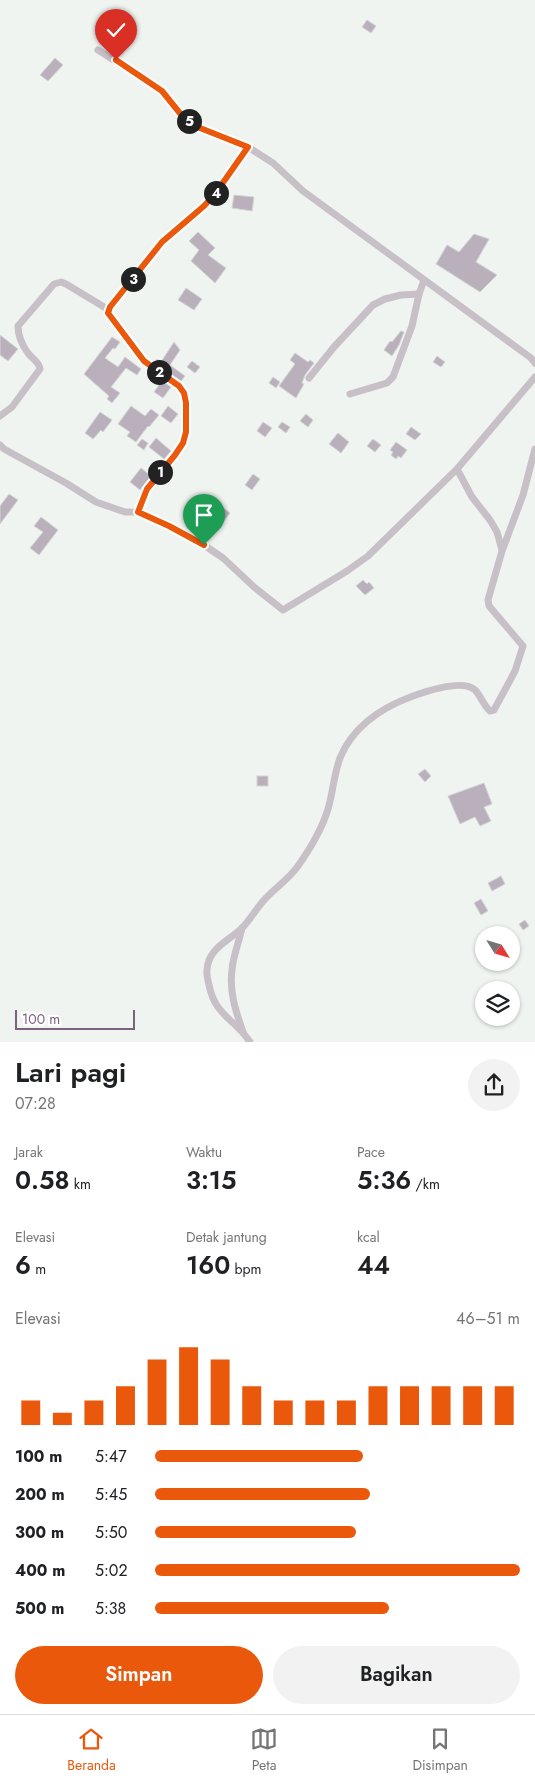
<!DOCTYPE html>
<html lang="id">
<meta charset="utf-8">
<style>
:root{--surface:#fff;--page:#f2f2f2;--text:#202124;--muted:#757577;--line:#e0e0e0;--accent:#ea580c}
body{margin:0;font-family:Jost,sans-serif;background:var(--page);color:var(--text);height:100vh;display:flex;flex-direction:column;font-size:19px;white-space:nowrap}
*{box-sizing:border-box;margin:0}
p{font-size:16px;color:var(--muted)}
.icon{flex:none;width:28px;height:28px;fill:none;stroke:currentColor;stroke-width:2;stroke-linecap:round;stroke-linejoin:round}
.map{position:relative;height:1042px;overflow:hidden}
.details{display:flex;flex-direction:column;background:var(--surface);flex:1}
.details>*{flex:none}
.needle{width:32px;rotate:127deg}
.buttons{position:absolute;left:475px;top:926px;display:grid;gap:10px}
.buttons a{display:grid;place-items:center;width:45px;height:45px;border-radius:50%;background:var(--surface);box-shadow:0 1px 4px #0004;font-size:25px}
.scale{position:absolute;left:15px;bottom:12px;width:120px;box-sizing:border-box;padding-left:5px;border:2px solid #7e6181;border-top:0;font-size:14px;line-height:18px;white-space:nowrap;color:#7e6181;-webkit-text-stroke:4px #fff;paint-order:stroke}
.pin{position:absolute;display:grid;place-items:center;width:42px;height:42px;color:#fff;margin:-51px -21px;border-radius:50% 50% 50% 0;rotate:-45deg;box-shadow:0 0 5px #0007}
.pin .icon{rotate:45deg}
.km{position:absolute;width:25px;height:25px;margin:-12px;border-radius:50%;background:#222;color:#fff;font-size:14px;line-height:25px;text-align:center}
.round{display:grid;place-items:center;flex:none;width:52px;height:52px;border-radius:26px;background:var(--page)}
.head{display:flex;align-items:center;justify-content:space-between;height:85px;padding:0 15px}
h1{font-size:28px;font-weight:600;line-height:38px}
.metrics{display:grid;grid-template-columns:repeat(3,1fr);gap:8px;height:85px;padding:5px 15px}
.metrics div{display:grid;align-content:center}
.metrics b{font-size:25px;font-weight:600}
.metrics small{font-size:14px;font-weight:400}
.metrics p{font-size:14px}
.chart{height:140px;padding:10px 15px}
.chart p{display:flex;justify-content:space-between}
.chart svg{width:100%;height:90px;margin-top:5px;stroke:var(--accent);stroke-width:6}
.button{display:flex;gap:10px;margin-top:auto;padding:10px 15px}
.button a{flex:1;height:58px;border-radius:30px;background:var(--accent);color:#fff;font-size:20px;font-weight:600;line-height:58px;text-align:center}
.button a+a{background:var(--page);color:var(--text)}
ul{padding:0 15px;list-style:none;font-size:16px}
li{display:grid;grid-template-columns:80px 60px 1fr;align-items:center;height:38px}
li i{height:12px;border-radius:6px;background:var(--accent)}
.menu{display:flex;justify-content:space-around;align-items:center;height:70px;border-top:1px solid var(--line);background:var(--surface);font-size:14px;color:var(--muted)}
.menu a{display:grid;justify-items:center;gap:2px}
.menu .selected{color:var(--accent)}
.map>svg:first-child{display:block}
</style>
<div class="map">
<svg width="535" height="1042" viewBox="0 0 535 1042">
<rect width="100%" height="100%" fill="#eff4f1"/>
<!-- building -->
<g fill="#bab0bc" stroke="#d2d5d3">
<polygon points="367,20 376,26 371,33 362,27"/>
<polygon points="55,58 63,65 48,81 40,75"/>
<polygon points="234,195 254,197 252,211 232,208"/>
<polygon points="198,232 215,248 208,255 226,268 215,283 191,261 199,250 189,241"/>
<polygon points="474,234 489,239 476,262 497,275 480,292 436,264 447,245 459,252"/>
<polygon points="186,288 202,299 194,310 178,300"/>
<polygon points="401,331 404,332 399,345 392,356 384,350 390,341 392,342"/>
<polygon points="0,335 18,349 8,361 0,355"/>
<polygon points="112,337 120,342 115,349 113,348 105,358 118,367 125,357 141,369 137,375 126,368 111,387 120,393 112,403 107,399 109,396 84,374"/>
<polygon points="174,342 180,350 170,365 185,376 181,381 155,363 157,359 161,362"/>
<polygon points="295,353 308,362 310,360 314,363 305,375 302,383 304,384 296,398 279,386 295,364 290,360"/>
<polygon points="437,356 445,362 441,367 433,362"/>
<polygon points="192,361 200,367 195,373 187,367"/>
<polygon points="273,377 280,382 276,388 269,383"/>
<polygon points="162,381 171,387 163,398 154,392"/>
<polygon points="131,406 145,416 151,409 159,415 149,427 148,426 136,442 127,436 130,432 118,424"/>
<polygon points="168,406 178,414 171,423 161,416"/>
<polygon points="100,412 112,420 103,432 101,430 93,439 85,433"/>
<polygon points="306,414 313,420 308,427 300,421"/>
<polygon points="263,422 272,428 265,437 257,431"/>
<polygon points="282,422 290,427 286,433 278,427"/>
<polygon points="411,427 421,434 415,440 406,434"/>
<polygon points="338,433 349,442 341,453 329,444"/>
<polygon points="156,438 171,451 164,459 149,447"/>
<polygon points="142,439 148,443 144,450 137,445"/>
<polygon points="373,439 381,445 375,452 367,446"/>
<polygon points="396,442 407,450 401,458 398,456 396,459 391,455 393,452 390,450"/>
<polygon points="141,468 151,476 140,490 130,482"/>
<polygon points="253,474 260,479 252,490 245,485"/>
<polygon points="9,494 18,500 0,524 0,506"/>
<polygon points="216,502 230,513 223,522 209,511"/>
<polygon points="41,517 58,530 39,555 30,548 43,532 34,526"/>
<polygon points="363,580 367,584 369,582 374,588 365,595 356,586"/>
<polygon points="425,769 431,776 425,782 418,774"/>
<rect x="257" y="776" width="11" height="10"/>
<polygon points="484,783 492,804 484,807 491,821 480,826 475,817 460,824 448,796"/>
<polygon points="501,876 505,884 492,891 488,883"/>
<polygon points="481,899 488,911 481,915 474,903"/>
<polygon points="525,920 529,926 523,930 519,924"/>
</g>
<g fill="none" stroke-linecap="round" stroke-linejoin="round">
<!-- minor -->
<g stroke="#c7c0c7" stroke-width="7">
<polyline points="98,50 162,91 183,117 200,128 248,147 273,163 303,191 531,358 535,363"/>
<polyline points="309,378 334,347 373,305 385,299 401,295 419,294"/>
<polyline points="350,394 387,383 393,377 412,326 419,294 424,280"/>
<path d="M0,416L12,407L40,369C39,361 32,359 28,353C22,345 18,335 18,326L54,284L61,282L66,284L109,310"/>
<polyline points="0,445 4,449 66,483 96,502 125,512 138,512 155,519 204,545 223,558 254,587 283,610 347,571 368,556 457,469 535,377"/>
<polyline points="457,469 472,497 490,520 497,532 502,550"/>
<polyline points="138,512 147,489 175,455 183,443 186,432 186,403 184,393 179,386 144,361 112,319 109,313 110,307 162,242 178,227 204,206 215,194 248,147"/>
<path d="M242,928C239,942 233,956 232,970C229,992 236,1012 243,1032"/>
<path d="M250,1042C235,1019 215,1016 209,985C208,980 206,974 207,970C208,948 229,941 242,928C251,919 257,907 266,898C276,887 289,879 298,866C310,849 322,829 328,809C333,792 334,774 340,758C353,726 383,707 413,696C427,691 463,679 475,690C481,696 483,705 490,711L494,710L515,671L523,646L489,606L488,600L502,551L523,495L535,449"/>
</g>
</g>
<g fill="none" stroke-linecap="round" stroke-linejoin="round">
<!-- route casing -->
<g stroke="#fff" stroke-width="10">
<polyline id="route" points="116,60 162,91 183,117 200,128 248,147 215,194 204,206 162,242 110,307 108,313 144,361 179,386 184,393 186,403 186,432 183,443 175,455 147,489 138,512 169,526 204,545"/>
</g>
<!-- route -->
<use href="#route" stroke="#ea580c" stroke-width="6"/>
</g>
</svg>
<div class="buttons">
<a><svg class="needle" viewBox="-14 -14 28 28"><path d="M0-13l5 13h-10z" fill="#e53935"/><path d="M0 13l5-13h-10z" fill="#757577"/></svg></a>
<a><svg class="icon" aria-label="layers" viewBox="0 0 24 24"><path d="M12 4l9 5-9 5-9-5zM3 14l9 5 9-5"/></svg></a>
</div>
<div class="scale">100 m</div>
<div class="pin" style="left:204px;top:545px;background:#1e9e55"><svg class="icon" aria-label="arrive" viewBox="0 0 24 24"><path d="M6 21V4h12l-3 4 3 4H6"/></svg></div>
<div class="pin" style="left:116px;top:60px;background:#d93025"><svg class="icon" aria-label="check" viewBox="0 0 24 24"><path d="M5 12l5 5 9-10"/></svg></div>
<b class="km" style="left:160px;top:472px">1</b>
<b class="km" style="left:159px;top:372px">2</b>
<b class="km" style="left:133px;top:279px">3</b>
<b class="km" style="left:216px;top:193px">4</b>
<b class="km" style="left:189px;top:121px">5</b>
</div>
<section class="details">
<div class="head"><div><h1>Lari pagi</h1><p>07:28</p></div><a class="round"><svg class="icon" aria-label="share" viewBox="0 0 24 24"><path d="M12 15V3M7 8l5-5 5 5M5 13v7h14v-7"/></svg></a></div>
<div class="metrics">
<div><p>Jarak</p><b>0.58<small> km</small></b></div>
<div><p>Waktu</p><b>3:15</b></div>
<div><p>Pace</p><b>5:36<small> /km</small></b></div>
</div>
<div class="metrics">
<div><p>Elevasi</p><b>6<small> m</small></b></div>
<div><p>Detak jantung</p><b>160<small> bpm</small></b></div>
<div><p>kcal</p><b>44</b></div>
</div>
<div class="chart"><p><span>Elevasi</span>46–51 m</p>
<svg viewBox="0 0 160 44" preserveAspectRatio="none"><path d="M5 44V32M15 44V38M25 44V32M35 44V25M45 44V12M55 44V6M65 44V12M75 44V25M85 44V32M95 44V32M105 44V32M115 44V25M125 44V25M135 44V25M145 44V25M155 44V25"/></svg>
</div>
<ul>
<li><b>100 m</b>5:47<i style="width:57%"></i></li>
<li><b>200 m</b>5:45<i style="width:59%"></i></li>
<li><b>300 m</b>5:50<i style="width:55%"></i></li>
<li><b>400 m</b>5:02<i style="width:100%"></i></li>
<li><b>500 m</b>5:38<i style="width:64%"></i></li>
</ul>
<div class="button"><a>Simpan</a><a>Bagikan</a></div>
</section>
<nav class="menu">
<a class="selected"><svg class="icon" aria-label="home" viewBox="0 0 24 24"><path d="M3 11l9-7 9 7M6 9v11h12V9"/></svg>Beranda</a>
<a><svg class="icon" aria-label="map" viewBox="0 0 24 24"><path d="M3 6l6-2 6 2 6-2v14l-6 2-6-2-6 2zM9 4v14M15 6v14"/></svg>Peta</a>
<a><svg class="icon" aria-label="saved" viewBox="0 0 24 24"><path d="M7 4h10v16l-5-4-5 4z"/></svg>Disimpan</a>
</nav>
